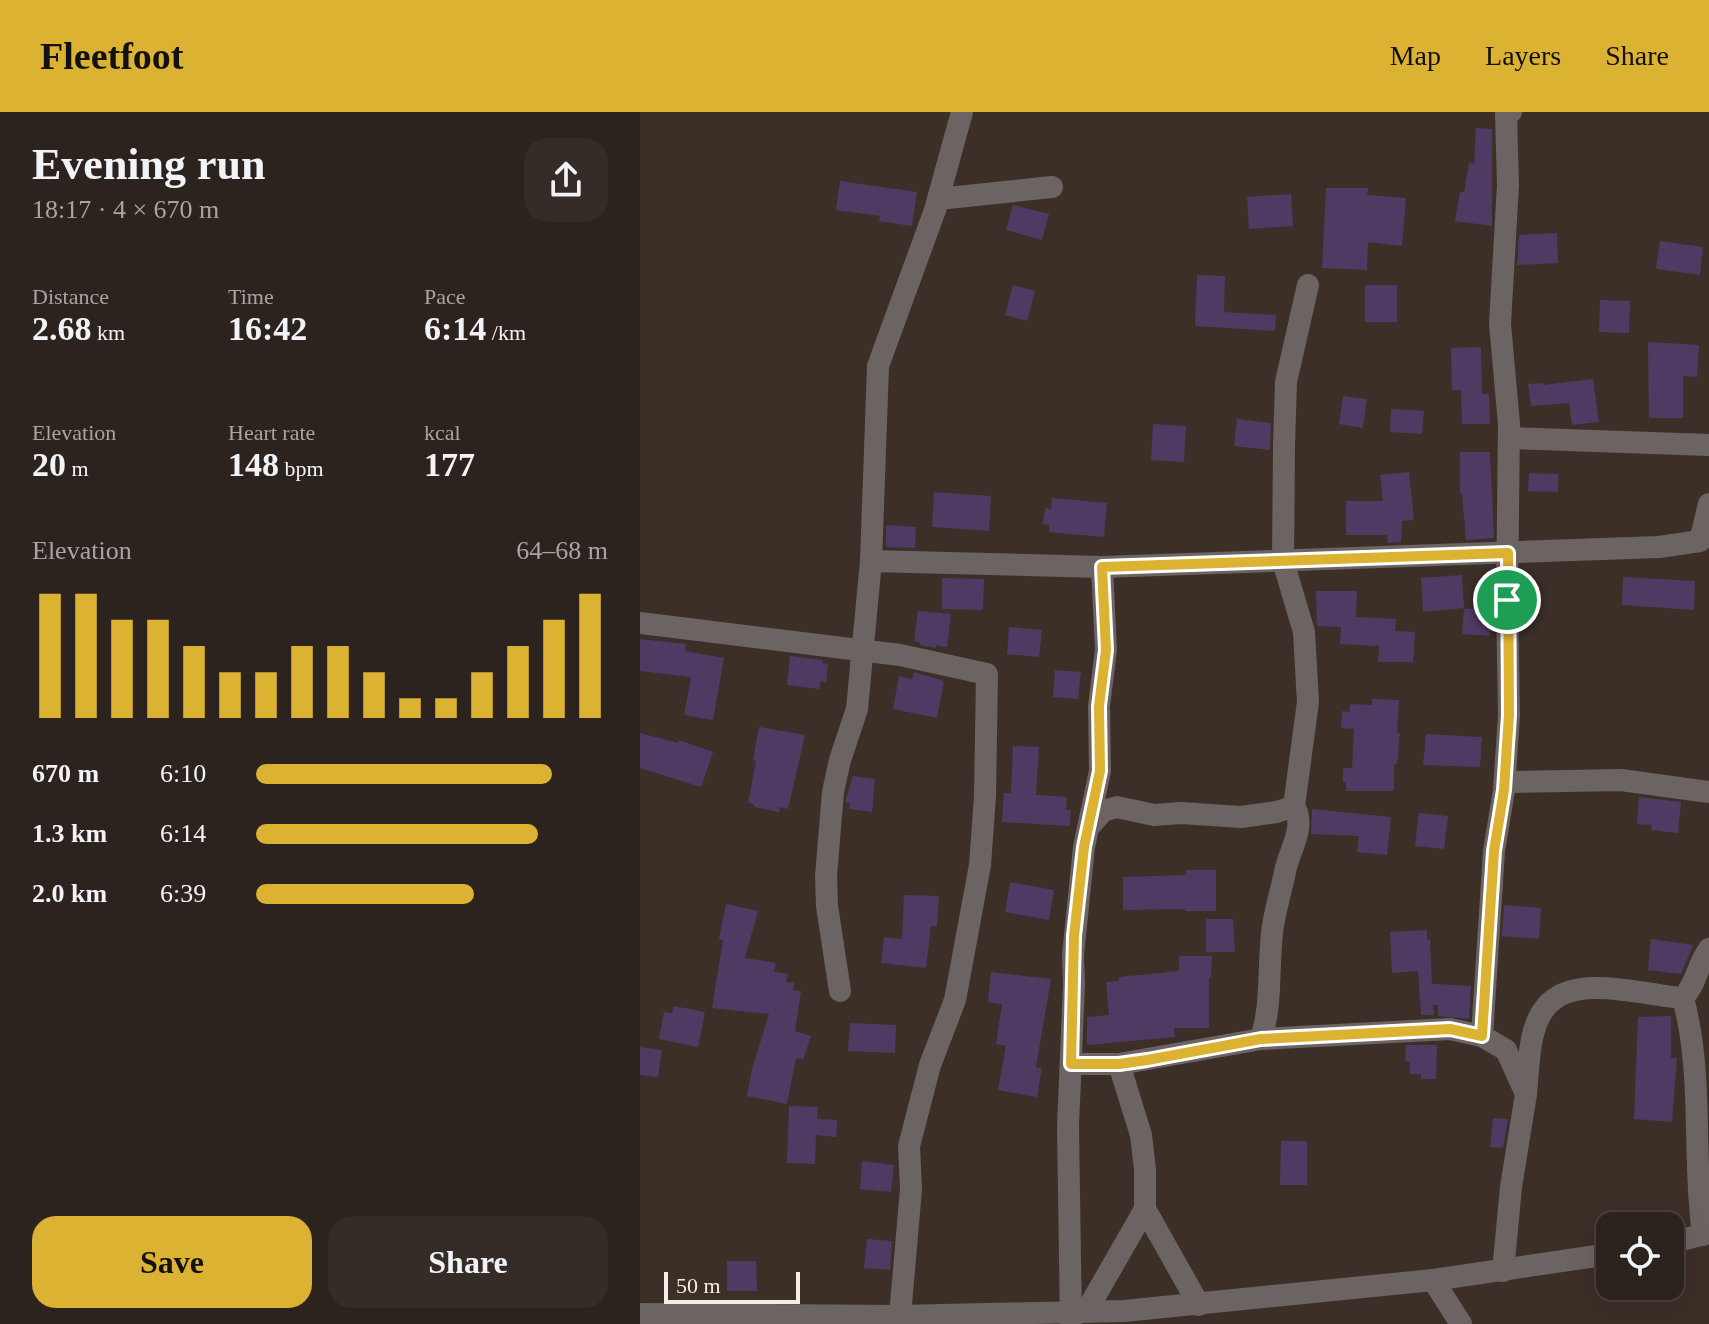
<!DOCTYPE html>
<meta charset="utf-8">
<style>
:root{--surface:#2d231e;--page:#352b27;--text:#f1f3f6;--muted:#a7a4a4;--line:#48403c;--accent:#dcb233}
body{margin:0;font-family:"Times New Roman",serif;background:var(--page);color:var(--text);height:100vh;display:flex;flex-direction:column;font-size:30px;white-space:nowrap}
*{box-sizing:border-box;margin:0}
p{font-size:26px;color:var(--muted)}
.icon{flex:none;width:44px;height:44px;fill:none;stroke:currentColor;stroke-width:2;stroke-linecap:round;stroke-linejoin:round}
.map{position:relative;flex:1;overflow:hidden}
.drawer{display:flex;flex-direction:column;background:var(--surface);width:640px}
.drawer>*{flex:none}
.buttons{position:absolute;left:956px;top:1100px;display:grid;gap:16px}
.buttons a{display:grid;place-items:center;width:88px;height:88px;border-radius:16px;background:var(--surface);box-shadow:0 8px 32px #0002,0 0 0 2px var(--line);font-size:40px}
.scale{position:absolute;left:24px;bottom:20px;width:136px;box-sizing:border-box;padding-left:8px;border:4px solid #f5ece8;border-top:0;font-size:22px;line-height:28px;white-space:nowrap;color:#f5ece8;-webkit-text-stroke:6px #3c2f28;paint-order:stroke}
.pin{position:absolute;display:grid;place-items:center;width:68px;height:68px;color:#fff;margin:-34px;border:4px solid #fff;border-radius:50%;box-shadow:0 2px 8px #0007}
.round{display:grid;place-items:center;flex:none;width:84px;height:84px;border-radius:24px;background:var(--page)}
.summary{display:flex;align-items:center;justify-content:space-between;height:136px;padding:0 32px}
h1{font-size:44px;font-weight:700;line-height:60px}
.figures{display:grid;grid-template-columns:repeat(3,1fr);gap:12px;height:136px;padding:8px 32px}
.figures div{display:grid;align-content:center}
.figures b{font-size:34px;font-weight:700}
.figures small{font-size:22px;font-weight:400}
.figures p{font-size:22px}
.chart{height:224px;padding:16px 32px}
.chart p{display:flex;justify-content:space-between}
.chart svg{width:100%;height:144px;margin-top:8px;stroke:var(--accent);stroke-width:6}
.primary-button{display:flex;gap:16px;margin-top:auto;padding:16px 32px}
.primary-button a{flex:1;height:92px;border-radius:24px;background:var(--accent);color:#111;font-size:32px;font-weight:700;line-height:92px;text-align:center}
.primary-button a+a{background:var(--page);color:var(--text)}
ul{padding:0 32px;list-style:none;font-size:26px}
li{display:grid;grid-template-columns:128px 96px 1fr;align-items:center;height:60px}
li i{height:20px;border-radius:10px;background:var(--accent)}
header{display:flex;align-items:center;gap:48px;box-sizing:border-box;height:112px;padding:0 40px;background:var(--accent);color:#111}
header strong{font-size:38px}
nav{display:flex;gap:44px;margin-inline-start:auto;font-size:28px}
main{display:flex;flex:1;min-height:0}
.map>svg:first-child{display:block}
</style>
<header>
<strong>Fleetfoot</strong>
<nav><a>Map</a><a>Layers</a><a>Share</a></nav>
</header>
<main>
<section class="drawer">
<div class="summary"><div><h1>Evening run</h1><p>18:17 · 4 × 670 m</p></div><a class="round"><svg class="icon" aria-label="share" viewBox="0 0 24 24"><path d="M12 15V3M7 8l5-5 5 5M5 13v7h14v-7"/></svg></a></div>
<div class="figures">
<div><p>Distance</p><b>2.68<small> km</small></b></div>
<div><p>Time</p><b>16:42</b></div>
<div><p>Pace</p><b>6:14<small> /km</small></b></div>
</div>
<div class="figures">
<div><p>Elevation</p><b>20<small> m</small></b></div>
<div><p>Heart rate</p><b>148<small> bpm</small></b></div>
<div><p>kcal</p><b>177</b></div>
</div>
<div class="chart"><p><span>Elevation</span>64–68 m</p>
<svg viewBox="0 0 160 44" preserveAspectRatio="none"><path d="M5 44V6M15 44V6M25 44V14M35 44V14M45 44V22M55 44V30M65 44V30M75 44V22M85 44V22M95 44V30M105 44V38M115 44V38M125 44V30M135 44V22M145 44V14M155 44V6"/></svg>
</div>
<ul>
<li><b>670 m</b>6:10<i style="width:84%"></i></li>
<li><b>1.3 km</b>6:14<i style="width:80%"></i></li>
<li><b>2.0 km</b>6:39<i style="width:62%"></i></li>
</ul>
<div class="primary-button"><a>Save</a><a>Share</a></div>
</section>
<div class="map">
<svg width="1069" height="1212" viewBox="0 0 1069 1212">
<rect width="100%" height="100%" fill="#3c2f28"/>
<!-- building -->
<g fill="#4e3b63">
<polygon points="836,16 852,17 852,114 815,109 820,80 824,80 829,51 834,52"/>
<polygon points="200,69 277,80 272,114 239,109 240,104 196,98"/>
<polygon points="686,76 728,76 727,83 766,86 762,134 728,130 727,158 682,156"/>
<polygon points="651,82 653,114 609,117 607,85"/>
<polygon points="373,93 409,102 402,128 366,118"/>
<polygon points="917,121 918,151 877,153 879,123"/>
<polygon points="1020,129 1063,135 1060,163 1016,157"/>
<polygon points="557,163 585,164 584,200 636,203 635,219 555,214"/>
<polygon points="373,173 395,179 387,209 365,203"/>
<rect x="725" y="173" width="32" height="37"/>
<polygon points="960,188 990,189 989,221 959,220"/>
<polygon points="1008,230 1059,233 1057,265 1043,264 1043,306 1009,306"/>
<polygon points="841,235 842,282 849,282 850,312 822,312 821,278 812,278 811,236"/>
<polygon points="953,267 959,310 932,313 929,291 891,294 888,272 903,271 903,273"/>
<polygon points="703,284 727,287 723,316 699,312"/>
<polygon points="751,297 784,299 782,322 750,320"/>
<polygon points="597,307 631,311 630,338 594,334"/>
<polygon points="513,312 546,314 544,350 511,348"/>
<polygon points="820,340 850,340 854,426 826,428 822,381 820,381"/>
<polygon points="769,360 774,408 762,409 761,430 748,431 747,423 706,423 706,389 743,389 740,363"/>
<polygon points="889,361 918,362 918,380 888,379"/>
<polygon points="294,380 351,384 349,419 292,415"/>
<polygon points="412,386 467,391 464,425 409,420 409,413 403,412 405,396 411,397"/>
<polygon points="246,413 276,415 275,436 246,435"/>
<polygon points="822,463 824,496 783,500 781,466"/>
<polygon points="983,465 1055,469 1054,498 982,493"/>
<polygon points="302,466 344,467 343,498 302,497"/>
<polygon points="676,479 717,479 716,505 756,507 755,519 775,520 773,550 738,550 739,534 700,532 701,515 677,514"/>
<polygon points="852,495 850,524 822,522 824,497"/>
<polygon points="278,499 311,502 307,535 296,533 296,536 280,533 280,530 274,529"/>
<polygon points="369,515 402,518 399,545 367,542"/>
<polygon points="0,527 46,532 45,539 84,546 73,608 44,603 51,565 0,559"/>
<polygon points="150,544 183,548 182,551 188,552 186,571 181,568 179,577 147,573"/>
<polygon points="415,558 441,560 438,587 413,585"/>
<polygon points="274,560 304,569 297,606 253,597 259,564 272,567"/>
<polygon points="732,587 759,588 757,621 760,621 757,652 754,652 754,679 706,679 706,670 703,670 703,656 712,656 714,617 701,616 702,599 710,600 710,592 732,593"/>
<polygon points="119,615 165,623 148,697 140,695 139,700 114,695 114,692 108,691 116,649 113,648"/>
<polygon points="0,621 38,631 39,628 73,640 61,675 0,656"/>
<polygon points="786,622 842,625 840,655 783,653"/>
<polygon points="373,634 399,635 396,683 427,685 426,698 431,698 430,714 362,710 364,681 371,681"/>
<polygon points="213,664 235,667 232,700 209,697 210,691 206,691 206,687"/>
<polygon points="999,685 1041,690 1038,721 1011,718 1012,713 997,712"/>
<polygon points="672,697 751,705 747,743 717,740 719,724 671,722"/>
<polygon points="779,701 808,704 804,737 775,734"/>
<polygon points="546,758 576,758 576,799 545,799 545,797 483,798 483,765 546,763"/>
<polygon points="370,770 414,778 409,808 365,800"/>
<polygon points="264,783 299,784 297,814 291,814 286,856 241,851 244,825 262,827"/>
<polygon points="86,792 118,799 105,846 136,851 134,860 148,862 146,870 154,871 153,878 161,879 155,919 171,924 163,948 156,946 147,992 107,984 112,957 129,902 72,896 83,828 79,827"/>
<polygon points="864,793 901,796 899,827 862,824"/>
<polygon points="566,807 593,807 595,840 566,840"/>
<polygon points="787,818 787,828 790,827 792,872 831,874 829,907 798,904 798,893 793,893 794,903 781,903 778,859 752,861 750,820"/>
<polygon points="1011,827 1053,833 1041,862 1008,858"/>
<polygon points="539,844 572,844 571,865 569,865 569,916 534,916 535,925 447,933 447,905 469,903 466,870 479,869 479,865 539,859"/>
<polygon points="351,860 411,867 396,955 402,956 397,985 358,978 366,934 356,932 362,892 348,890"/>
<polygon points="34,894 65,900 58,935 19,927 24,900 32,901"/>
<polygon points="1031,904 1031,946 1037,946 1032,1010 994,1007 998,905"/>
<polygon points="210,911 256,913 255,941 208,939"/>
<polygon points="766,933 797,933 796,967 781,967 781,962 770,962 770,950 765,949"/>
<polygon points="0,935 22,938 18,965 0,963"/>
<polygon points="149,994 178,995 177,1007 197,1008 196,1025 176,1023 175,1052 147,1051"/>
<polygon points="853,1006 868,1007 863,1036 850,1035"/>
<polygon points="641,1029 667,1029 667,1073 640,1073"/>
<polygon points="222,1049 254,1053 251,1080 220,1077"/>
<polygon points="227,1127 252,1129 250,1158 224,1156"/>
<polygon points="87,1149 116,1149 117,1179 87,1179"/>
</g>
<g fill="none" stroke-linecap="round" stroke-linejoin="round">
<!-- minor -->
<g stroke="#6b6462" stroke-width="22">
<polyline points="298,87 412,75"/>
<polyline points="869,326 1069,333"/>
<polyline points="231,449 238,254 295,98 322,0"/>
<polyline points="0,511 260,543 347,562 345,684 340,753 315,888 290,953 269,1034 271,1077 260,1204"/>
<polyline points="865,670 981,668 1069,680"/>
<polyline points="654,694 668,590 664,520 643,449 644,333 646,270 668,173"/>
<path d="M448,716L463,699L477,695L514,703L541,701L601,705L637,700L654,694C667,715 648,740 645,760C641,780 634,801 632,821C628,858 632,892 621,927L479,952"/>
<polyline points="200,879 187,794 186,764 193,680 200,648 217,597 231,449 462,455 1019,435 1060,429 1069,392"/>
<path d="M1043,886C1064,964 1052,1043 1063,1123"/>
<polyline points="621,927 810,917 842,924"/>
<polyline points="431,952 479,952 501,1023 505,1058 505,1097 559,1193"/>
<path d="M886,981C889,955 888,917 905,896C933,859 1005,884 1043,886C1057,871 1057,853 1069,837"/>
<polyline points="1030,1131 1069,1121"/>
<polyline points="863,1159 871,1075 886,982 866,938 842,924 854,739 864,678 869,603 867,488 869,312 860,212 868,73 866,2 871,0"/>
<polyline points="793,1168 821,1212"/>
<polyline points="446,1200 505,1097"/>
<polyline points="0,1202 260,1204 484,1199 793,1168 970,1142"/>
<polyline points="431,1212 428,1014 434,872 433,843 444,735 460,659 459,594 466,538 462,455"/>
</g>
</g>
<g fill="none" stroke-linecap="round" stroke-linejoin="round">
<!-- route casing -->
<g stroke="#fff" stroke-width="16">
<polygon id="route" points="868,441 869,603 864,678 854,739 842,924 810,917 621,927 507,948 479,952 431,952 434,824 444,735 460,659 459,594 466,538 462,455"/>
</g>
<!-- route -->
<use href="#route" stroke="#dcb233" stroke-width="10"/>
</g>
</svg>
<div class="buttons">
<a><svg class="icon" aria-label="locate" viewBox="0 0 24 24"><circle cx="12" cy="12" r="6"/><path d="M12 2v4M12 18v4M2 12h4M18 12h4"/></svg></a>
</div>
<div class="scale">50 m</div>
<div class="pin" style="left:867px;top:488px;background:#1e9e55"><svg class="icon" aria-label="arrive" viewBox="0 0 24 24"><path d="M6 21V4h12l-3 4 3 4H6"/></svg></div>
</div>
</main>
